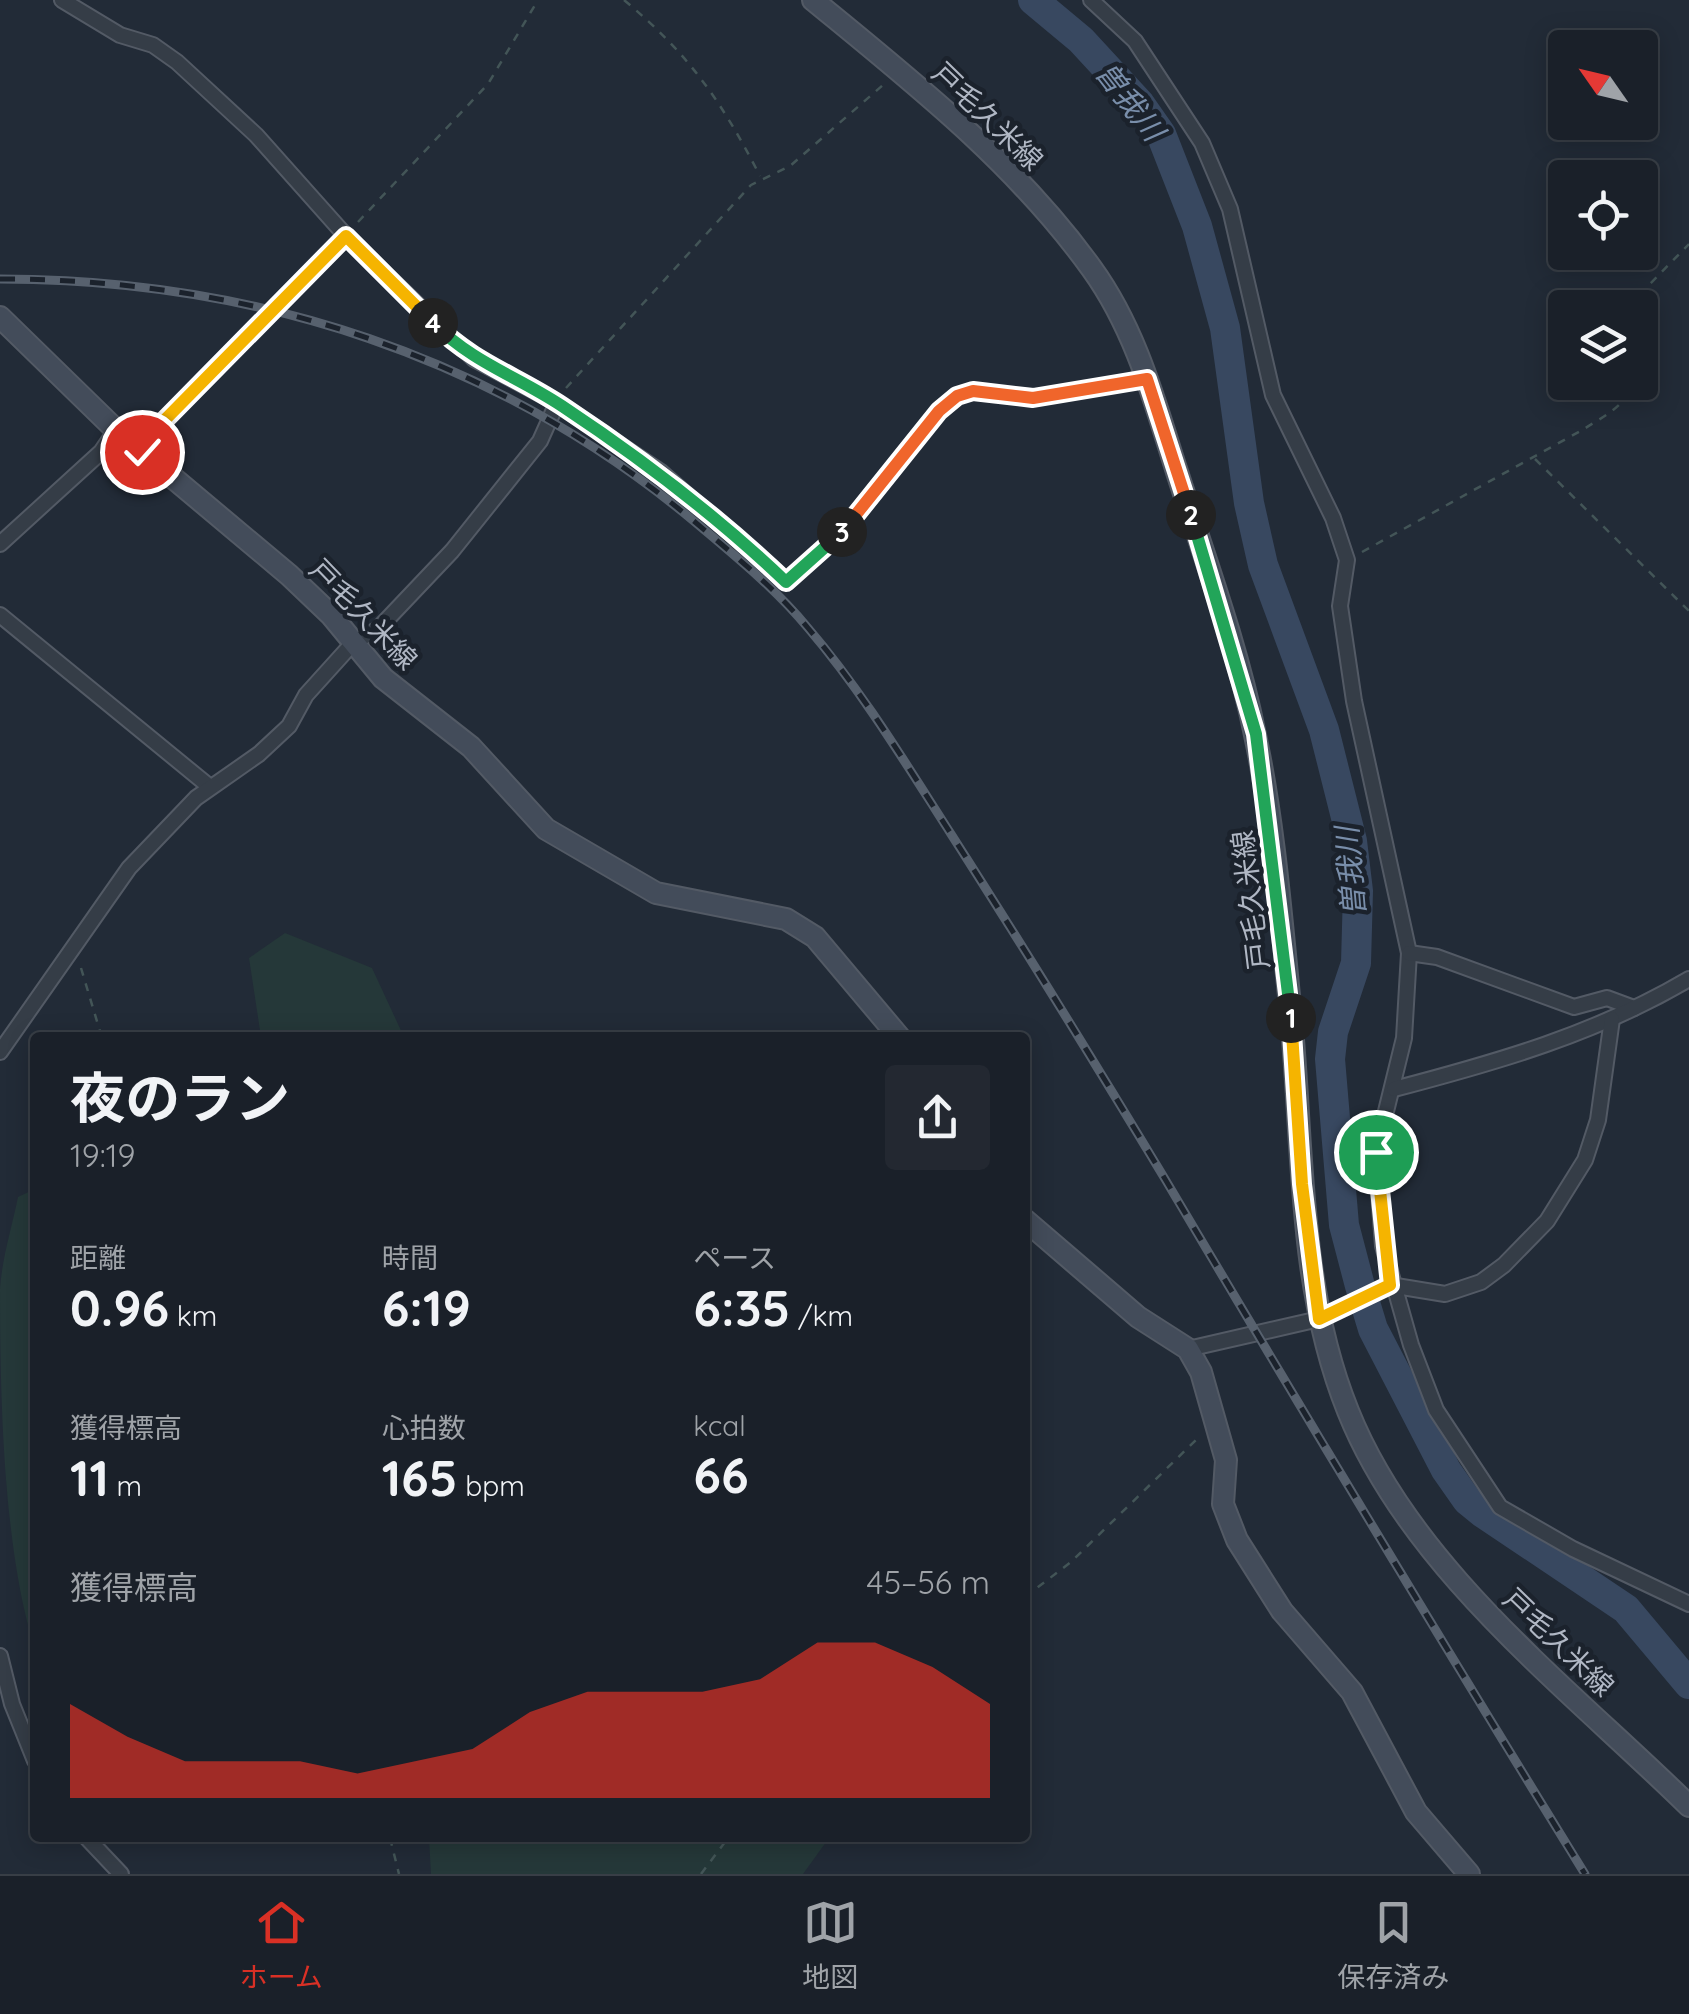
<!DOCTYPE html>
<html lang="ja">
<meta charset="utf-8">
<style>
:root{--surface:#1a2029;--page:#232831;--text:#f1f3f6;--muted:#9fa3a8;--line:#383e46;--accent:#d93025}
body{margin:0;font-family:Quicksand,"Noto Sans JP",sans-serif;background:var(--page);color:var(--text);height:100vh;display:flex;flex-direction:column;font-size:38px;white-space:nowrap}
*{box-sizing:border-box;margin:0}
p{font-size:32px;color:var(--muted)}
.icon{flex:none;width:55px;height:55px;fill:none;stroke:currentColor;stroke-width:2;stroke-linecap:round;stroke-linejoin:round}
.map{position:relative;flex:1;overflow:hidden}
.drawer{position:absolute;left:30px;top:1032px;width:1000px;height:810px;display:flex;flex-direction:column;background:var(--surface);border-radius:10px;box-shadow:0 5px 25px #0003,0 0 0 2px var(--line)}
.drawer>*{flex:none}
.needle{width:65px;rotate:304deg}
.tools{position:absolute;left:1548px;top:30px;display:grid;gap:20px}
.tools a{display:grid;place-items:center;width:110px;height:110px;border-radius:10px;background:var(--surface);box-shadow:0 5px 25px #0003,0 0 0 2px var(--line);font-size:50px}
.pin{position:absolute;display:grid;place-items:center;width:85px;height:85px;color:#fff;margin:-42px;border:5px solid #fff;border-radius:50%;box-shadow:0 2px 10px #0007}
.km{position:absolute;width:50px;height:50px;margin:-25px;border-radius:50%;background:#222;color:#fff;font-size:28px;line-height:50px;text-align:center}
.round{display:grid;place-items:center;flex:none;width:105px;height:105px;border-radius:10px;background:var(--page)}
.head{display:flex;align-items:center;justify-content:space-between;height:170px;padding:0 40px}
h1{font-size:55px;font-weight:700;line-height:75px}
.stats{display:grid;grid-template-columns:repeat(3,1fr);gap:15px;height:170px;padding:10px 40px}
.stats div{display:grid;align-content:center}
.stats b{font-size:50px;font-weight:700}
.stats small{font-size:28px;font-weight:400}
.stats p{font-size:28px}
.chart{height:280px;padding:20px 40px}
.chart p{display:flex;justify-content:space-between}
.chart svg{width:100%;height:180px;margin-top:10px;fill:var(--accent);opacity:.7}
.tabs{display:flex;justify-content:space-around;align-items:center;height:140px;border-top:2px solid var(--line);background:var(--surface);font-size:28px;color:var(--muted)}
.tabs a{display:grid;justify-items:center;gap:5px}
.tabs .selected{color:var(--accent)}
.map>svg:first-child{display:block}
</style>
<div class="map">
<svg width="1689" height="1874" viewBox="0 0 1689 1874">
<rect width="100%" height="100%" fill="#222b37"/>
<!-- green -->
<g fill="#253839">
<polygon points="285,933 372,968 404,1037 261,1037 249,958"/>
<path d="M35,1189V1649C3,1551 0,1393 0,1289C2,1258 12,1227 18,1197Z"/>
<polygon points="429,1838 829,1838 803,1874 431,1874"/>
</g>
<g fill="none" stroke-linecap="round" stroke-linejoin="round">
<!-- river -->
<polyline stroke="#384860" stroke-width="30" points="1033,0 1081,40 1140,104 1161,134 1197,226 1225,328 1249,503 1263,565 1324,730 1352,841 1358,891 1356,963 1333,1032 1330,1059 1344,1225 1360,1286 1373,1329 1446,1470 1467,1500 1483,1513 1626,1609 1689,1684"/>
<!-- street casing -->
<g stroke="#535a65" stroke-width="18">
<g id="street">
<polyline points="62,0 120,35 153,45 177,62 256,135 346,236 474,359 557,403 661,472 786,582 844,531 939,411 957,396 973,391 1033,398 1147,379"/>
<polyline points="1091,0 1135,41 1202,143 1230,209 1273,395 1333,518 1347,560 1340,606 1354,701 1409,953 1404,1038 1376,1152 1383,1246 1411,1345 1436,1410 1500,1507 1573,1549 1689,1604"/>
<polyline points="0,544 101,452 116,430"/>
<polyline points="0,615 210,787"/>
<polyline points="1409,953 1437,957 1574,1007 1607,998 1634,1008"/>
<polyline points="0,1052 129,868 196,798 259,754 289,726 306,695 353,643 378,629 452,551 540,441 557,403"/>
<path d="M1394,1089C1497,1062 1596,1034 1689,979"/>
<polyline points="1188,1349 1319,1319 1390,1285 1445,1294 1481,1282 1504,1265 1547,1221 1585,1160 1598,1120 1612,1019"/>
<polyline points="0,1656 12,1704 35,1761"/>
<polyline points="87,1838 121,1874"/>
</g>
</g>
<!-- secondary casing -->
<g stroke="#535a65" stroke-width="24">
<g id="secondary">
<path d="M813,0C913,82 1016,163 1092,269C1136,330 1155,403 1177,472C1205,559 1237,645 1255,735C1274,823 1281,916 1290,1006C1304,1141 1296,1282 1348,1411C1411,1569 1570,1689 1689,1806"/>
<polyline points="0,317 116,430 289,575 331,615 383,678 471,747 546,829 656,893 786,919 815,937 900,1038"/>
<polyline points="1025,1220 1138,1317 1188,1349 1201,1372 1226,1460 1223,1504 1237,1540 1282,1611 1352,1692 1416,1812 1469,1874"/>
</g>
</g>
<!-- path -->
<g stroke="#435557" stroke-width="2.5" stroke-dasharray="8 8" stroke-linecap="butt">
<path d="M624,0C689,54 722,102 760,176"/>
<polyline points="358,222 488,84 538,0"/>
<polyline points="1640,313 1649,285 1689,244"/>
<polyline points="566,388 751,185 790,166 883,85"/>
<polyline points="152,433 336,247"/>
<polyline points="1535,459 1689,611"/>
<path d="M1362,552L1584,429C1602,417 1629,405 1632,382"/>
<polyline points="81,968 102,1038"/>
<polyline points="1025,1597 1071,1562 1200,1436"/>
<polyline points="390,1838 399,1874"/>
<polyline points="701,1874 728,1838"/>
</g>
<!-- street -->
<use href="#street" stroke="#353d47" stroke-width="14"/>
<!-- secondary -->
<use href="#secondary" stroke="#434c5a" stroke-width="20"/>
<!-- rail casing -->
<g stroke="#57616e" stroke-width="9">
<path id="rail" d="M0,279C256,279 497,357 695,522C734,555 775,588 808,628C862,691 906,764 951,834C1024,948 1095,1063 1165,1179C1303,1412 1443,1644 1585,1874"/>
</g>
<!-- rail -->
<use href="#rail" stroke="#1b222c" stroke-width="5" stroke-dasharray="15" stroke-linecap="butt"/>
</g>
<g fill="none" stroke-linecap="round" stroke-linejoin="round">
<!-- split-1 casing -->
<g stroke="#fff" stroke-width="20">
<polyline id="split-1" points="1291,1018 1302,1184 1319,1319 1390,1285 1376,1152"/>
</g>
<!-- split-2 casing -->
<g stroke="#fff" stroke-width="20">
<polyline id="split-2" points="1191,515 1256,734 1291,1018"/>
</g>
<!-- split-3 casing -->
<g stroke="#fff" stroke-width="20">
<polyline id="split-3" points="842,532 939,411 957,396 973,391 1033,398 1147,379 1191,515"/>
</g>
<!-- split-4 casing -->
<g stroke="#fff" stroke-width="20">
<path id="split-4" d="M433,323C475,364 515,375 562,406C642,459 716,515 786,582L842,532"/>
</g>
<!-- split-5 casing -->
<g stroke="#fff" stroke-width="20">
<polyline id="split-5" points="142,452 148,437 346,236 433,323"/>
</g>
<!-- split-1 -->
<use href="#split-1" stroke="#f5b400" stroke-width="12"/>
<!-- split-2 -->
<use href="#split-2" stroke="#22a559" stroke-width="12"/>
<!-- split-3 -->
<use href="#split-3" stroke="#f0652b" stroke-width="12"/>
<!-- split-4 -->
<use href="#split-4" stroke="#22a559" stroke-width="12"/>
<!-- split-5 -->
<use href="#split-5" stroke="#f5b400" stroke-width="12"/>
</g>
<g text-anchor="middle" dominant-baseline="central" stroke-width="9" stroke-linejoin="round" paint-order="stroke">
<!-- street labels -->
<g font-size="28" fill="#b0b7c4" stroke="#1b222c">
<text transform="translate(988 116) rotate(44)">戸毛久米線</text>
<text transform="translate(364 614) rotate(46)">戸毛久米線</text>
<text transform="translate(1250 900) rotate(-97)">戸毛久米線</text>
<text transform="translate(1559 1642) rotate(44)">戸毛久米線</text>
</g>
<!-- water labels -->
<g font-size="30" font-style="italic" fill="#798eaa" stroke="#1b222c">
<text transform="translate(1130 101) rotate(52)">曽我川</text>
<text transform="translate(1350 872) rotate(-95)">曽我川</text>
</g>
</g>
</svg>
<div class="tools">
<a><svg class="needle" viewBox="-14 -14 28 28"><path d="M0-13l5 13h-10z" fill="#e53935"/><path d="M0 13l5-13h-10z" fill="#9fa3a8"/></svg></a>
<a><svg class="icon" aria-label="locate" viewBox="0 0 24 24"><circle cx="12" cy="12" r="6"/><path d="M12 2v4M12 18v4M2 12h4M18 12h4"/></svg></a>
<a><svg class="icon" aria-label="layers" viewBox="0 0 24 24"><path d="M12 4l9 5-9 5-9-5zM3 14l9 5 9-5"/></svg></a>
</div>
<div class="pin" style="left:1376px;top:1152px;background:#1e9e55"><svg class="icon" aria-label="arrive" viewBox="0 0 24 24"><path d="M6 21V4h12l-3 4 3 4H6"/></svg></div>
<div class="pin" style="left:142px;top:452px;background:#d93025"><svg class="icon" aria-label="check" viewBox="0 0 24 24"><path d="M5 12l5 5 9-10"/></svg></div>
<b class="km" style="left:1291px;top:1018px">1</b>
<b class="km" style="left:1191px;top:515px">2</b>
<b class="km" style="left:842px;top:532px">3</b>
<b class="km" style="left:433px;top:323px">4</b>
<section class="drawer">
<div class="head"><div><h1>夜のラン</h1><p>19:19</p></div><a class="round"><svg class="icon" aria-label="share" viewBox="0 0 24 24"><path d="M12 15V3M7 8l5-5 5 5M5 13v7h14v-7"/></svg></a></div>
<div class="stats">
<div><p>距離</p><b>0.96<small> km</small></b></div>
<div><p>時間</p><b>6:19</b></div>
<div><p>ペース</p><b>6:35<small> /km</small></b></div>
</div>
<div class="stats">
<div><p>獲得標高</p><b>11<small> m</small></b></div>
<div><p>心拍数</p><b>165<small> bpm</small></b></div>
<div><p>kcal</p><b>66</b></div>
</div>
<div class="chart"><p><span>獲得標高</span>45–56 m</p>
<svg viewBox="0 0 160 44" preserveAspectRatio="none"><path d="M0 44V21L10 29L20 35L30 35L40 35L50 38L60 35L70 32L80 23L90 18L100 18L110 18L120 15L130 6L140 6L150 12L160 21V44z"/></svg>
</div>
</section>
</div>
<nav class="tabs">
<a class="selected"><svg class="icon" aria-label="home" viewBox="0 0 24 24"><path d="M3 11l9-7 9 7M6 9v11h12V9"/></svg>ホーム</a>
<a><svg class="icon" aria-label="map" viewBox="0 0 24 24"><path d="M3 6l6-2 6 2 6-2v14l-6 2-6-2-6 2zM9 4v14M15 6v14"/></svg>地図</a>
<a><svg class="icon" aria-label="saved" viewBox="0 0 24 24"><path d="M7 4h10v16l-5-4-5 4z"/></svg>保存済み</a>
</nav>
